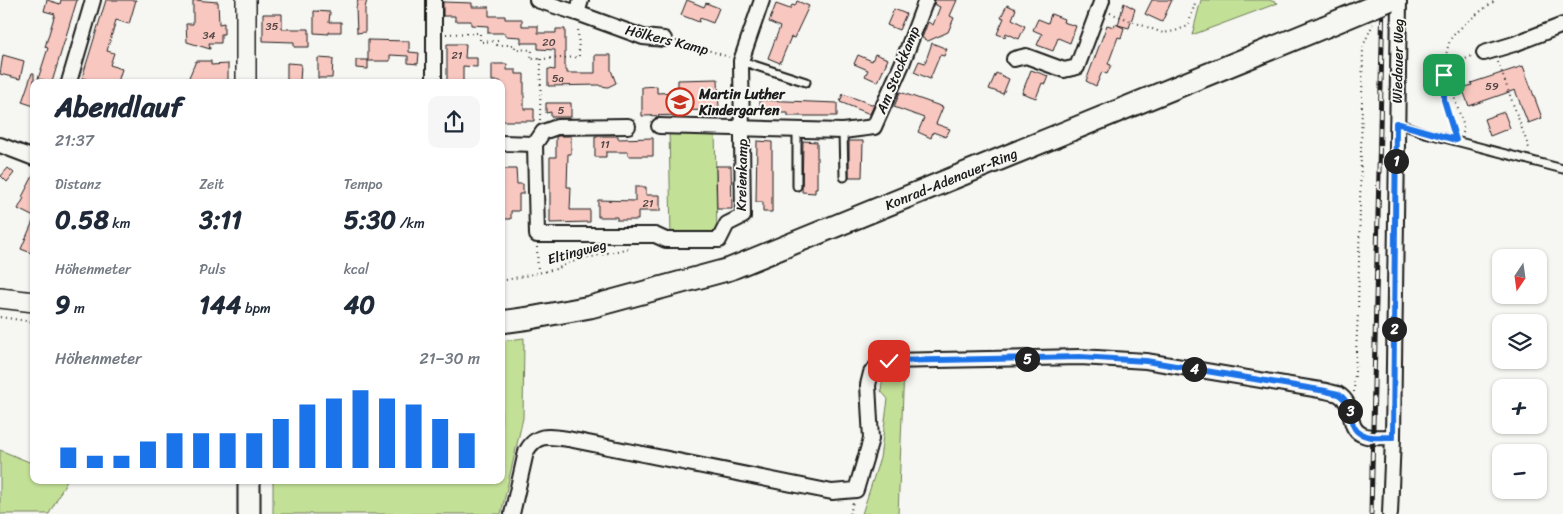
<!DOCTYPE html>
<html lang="de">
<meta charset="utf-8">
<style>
:root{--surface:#fff;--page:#f6f6f7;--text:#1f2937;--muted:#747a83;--accent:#1a73e8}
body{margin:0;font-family:Sriracha,sans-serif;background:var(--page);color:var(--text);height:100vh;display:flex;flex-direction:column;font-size:19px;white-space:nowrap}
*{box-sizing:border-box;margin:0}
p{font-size:16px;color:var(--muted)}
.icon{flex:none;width:28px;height:28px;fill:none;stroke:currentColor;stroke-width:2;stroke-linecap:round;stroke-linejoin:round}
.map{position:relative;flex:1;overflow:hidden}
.side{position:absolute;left:30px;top:79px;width:475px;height:405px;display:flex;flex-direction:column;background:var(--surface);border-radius:10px;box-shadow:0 1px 4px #0004}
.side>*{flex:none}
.needle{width:32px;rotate:193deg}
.fabs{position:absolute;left:1492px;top:249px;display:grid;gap:10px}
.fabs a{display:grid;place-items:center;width:55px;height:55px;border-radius:10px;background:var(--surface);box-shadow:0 1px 4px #0004;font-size:25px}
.pin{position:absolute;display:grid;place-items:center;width:42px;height:42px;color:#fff;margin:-21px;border-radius:10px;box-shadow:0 2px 8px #0006}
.km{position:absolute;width:25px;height:25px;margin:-12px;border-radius:50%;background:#222;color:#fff;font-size:14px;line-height:25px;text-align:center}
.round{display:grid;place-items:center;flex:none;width:52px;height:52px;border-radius:10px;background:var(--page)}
.overview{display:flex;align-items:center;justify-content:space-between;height:85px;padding:0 25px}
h1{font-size:28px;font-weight:700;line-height:38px}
.stats{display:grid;grid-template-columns:repeat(3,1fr);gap:8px;height:85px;padding:5px 25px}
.stats div{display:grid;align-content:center}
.stats b{font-size:25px;font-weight:700}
.stats small{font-size:14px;font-weight:400}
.stats p{font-size:14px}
.chart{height:140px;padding:10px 25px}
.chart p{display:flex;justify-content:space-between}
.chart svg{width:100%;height:90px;margin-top:5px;stroke:var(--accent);stroke-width:6}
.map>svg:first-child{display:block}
</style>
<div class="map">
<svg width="1563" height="514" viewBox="0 0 1563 514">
<rect width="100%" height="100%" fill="#f6f6f2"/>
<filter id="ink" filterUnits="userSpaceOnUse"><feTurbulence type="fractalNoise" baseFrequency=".02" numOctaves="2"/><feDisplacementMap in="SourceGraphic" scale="10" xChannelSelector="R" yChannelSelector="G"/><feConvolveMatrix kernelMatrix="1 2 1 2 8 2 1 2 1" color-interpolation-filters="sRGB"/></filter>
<g filter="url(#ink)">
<!-- green -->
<g fill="#c3e097" stroke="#707e5a">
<polygon points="1201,0 1269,0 1278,3 1192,35"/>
<polygon points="669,126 715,127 717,238 671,238"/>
<polygon points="524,338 523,418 501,514 273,514 273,480 501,480 501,341"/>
<polygon points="904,369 898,514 862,514 880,458 888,399 881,391 883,375"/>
<polygon points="0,450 34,464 34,480 67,480 49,514 0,514"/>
</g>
<!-- building -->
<g fill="#f8c8c0" stroke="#1c1c1c">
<polygon points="47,0 60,4 61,0 77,0 52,82 38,79 48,48 45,47 55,14 44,11"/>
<polygon points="106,0 136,0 129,24 116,20 107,51 114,53 110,65 122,69 118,82 98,82 82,78"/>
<polygon points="193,0 218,2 219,24 224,23 224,34 221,34 221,43 209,43 210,49 187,42 186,24 193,24"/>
<polygon points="358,0 367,0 365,8 365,32 357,33 356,8"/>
<polygon points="687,0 704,7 706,3 719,8 713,23 700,18 699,22 681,15"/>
<polygon points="935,0 957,0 950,16 954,18 948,32 928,41 922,38 928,22 933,25 940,7 934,4"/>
<polygon points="1152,0 1172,0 1162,22 1145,14"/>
<polygon points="797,1 809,6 794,38 791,37 780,63 768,58 780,27 769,22 776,4 790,9 792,5 795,6"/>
<polygon points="443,2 472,3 472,7 489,7 489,16 505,16 505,19 522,19 522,26 538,26 538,33 556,33 556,29 565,29 565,70 567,70 567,73 595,73 595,55 611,55 611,70 616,83 608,87 600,86 599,85 548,86 548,69 555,70 555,50 538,49 538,43 521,43 521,37 505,36 505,33 488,33 488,26 471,25 471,21 455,21 455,16 443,16"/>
<polygon points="1124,3 1135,9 1129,28 1118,25"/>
<polygon points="1007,5 1016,9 1012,19 1025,26 1019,39 1006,33 1005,37 997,34 1004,18 1001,17"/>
<polygon points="894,9 906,14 899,30 887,25"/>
<polygon points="314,11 330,12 329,22 341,22 341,32 329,32 329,34 314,33"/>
<polygon points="263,14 282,14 282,29 309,29 309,47 294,47 294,42 263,41"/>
<polygon points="1051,14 1064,19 1063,22 1076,26 1070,43 1058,38 1053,51 1037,45 1042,34 1033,30 1038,19 1048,23"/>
<polygon points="1115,24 1124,28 1121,38 1118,37 1108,64 1111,65 1107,74 1102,72 1096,86 1086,81 1107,25 1114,27"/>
<polygon points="368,40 409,41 409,52 419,53 418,64 408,63 408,56 390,55 390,61 368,61"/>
<polygon points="932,43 947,49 944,56 940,55 930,79 914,72 919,61 925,63"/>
<polygon points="447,44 466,44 465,58 477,58 477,67 463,66 463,82 447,82"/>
<polygon points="875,54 888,59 878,82 865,76 868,70 854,64 858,55 872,61"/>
<polygon points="3,55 24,61 20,79 0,74"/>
<polygon points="318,58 333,59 332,78 318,78"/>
<polygon points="356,60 368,60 368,69 356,68"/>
<polygon points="196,61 211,61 211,65 228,64 228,82 187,82"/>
<polygon points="287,63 301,64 300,82 287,82"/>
<polygon points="492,64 507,64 507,70 516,70 516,74 524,74 524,109 534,109 534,121 501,121 501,82 500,81 492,81"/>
<polygon points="1523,66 1542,118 1528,123 1515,90 1469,106 1462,88 1472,85 1471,83"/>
<polygon points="1031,70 1048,76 1045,84 1042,83 1036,98 1022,93"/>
<polygon points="32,73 34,73 34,106 22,102"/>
<polygon points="996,73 1009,79 1003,94 989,89"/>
<polygon points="718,79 719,111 685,110 685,115 642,116 642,87 657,86 657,93 678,92 678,80"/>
<polygon points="900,92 943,107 936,124 950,129 946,137 933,132 931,138 918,132 924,118 894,107"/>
<polygon points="843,94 874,105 870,114 840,102"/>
<polygon points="760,100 837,103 837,116 788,116 788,113 760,113"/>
<polygon points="546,103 571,103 571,117 551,117 551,112 546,113"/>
<polygon points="1504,112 1510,128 1490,136 1484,119"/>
<polygon points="558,136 571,136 571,154 568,154 567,187 571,187 570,210 590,210 590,222 550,223 550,157 556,157 556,137"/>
<polygon points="595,136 618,136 618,139 653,138 653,156 628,156 628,152 606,152 606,157 595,157"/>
<polygon points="757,141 772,142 772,212 763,212 763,202 756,202"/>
<polygon points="803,141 817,142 817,188 815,188 815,193 802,192"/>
<polygon points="849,141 863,141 862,177 849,177"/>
<polygon points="716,166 731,166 732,209 717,209"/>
<polygon points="8,168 14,173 7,182 1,176"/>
<polygon points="501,169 516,169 517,184 523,184 523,194 519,194 519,211 511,211 511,219 503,219"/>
<polygon points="34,174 34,217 18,209 24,198 22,197"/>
<polygon points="635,187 646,187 646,195 660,195 660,211 638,211 638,220 617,220 617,217 598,217 598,200 635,201"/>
<polygon points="34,219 34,254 21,249"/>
</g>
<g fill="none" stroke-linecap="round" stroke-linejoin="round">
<!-- lane casing -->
<g stroke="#1c1c1c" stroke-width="11">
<g id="lane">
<polyline points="741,61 806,82"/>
<polyline points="1397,123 1425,133 1563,169"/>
<polyline points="797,129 797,186"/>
<polyline points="843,131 844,177"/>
</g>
</g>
<!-- street casing -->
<g stroke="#1c1c1c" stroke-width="18">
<g id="street">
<polyline points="434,0 434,82"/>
<polyline points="537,0 577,13 643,37 664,39"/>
<polyline points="577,13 581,0"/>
<polyline points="1484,53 1514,44 1563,25"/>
<polyline points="1014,59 1026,56 1064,70 1077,67 1102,0"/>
<polyline points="69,82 93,0"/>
<polyline points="628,126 557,127 543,132 535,144 537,235 655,235 666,240 719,240 727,224 743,216 741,61 762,0"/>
<polyline points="659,126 843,131 874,127 902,64 926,0"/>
<polyline points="501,143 535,144"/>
<polyline points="0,145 34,158"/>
<path d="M512,514L526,452C536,433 549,436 568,439L832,492L856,490L871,439L868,385L871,373L878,365L889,361L1080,357L1146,361L1326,391C1329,392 1334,393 1338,394C1356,404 1346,427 1361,434C1370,439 1383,437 1393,437"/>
<polyline points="1390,514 1393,437 1399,0"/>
</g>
</g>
<!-- secondary casing -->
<g stroke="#1c1c1c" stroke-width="22">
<g id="secondary">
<polyline points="246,82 246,0"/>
<polyline points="0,298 34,302"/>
</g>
</g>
<!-- primary casing -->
<g stroke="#1c1c1c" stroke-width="25">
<g id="primary">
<path id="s1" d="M501,322L530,318L590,307L730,269L1324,27"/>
<polyline points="249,480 249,514"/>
</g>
</g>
<!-- path -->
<g stroke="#1c1c1c" stroke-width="2" stroke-dasharray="1 4" stroke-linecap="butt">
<polyline points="1110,13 1163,33 1175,31 1188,26 1196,0"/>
<polyline points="446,34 480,33 480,42 498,41 497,45 515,45 515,49 532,50 531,59 540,59"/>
<polyline points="676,41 689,44 729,57"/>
<polyline points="1498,62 1530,151"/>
<polyline points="540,120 541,59 579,57 578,26"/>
<path d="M1454,131C1451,120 1445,109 1443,98C1442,86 1445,46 1452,37C1463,24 1482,10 1496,0"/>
<polyline points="1463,133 1464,127 1452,91 1463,60 1472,56"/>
<polyline points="537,247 538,272"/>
<polyline points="501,281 556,269 575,261 629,248"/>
<polyline points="0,317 34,322"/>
<polyline points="1354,392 1358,313 1363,46 1373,24"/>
<polyline points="850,514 853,502"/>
</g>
<!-- lane -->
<use href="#lane" stroke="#f6f6f2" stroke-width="7"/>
<!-- street -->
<use href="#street" stroke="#f6f6f2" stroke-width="14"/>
<!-- secondary -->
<use href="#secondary" stroke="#f6f6f2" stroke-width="19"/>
<!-- primary -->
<use href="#primary" stroke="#f6f6f2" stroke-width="21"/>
<!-- rail casing -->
<g stroke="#1c1c1c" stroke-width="5">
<polyline id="rail" points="1371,514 1383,0"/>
</g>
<!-- rail -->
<use href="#rail" stroke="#f6f6f2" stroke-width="3" stroke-dasharray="9" stroke-linecap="butt"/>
<!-- primary-bridge casing -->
<g stroke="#1c1c1c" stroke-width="25" stroke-linecap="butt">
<polyline id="primary-bridge" points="1324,27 1389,0"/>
</g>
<!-- primary-bridge -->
<use href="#primary-bridge" stroke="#f6f6f2" stroke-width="21"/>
</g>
</g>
<g fill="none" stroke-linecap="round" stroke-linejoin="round" filter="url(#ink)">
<!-- route casing -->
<g stroke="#fff" stroke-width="10">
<path id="route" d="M889,361L1080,357L1146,361L1326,391C1329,392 1334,393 1338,394C1356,404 1346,427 1361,434C1370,439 1383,437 1393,437L1396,123L1456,140L1444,100V75"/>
</g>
<!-- route -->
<use href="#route" stroke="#1a73e8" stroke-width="6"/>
</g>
<!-- icons -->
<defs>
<g id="school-ring" transform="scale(1.4375)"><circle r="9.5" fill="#f6f6f2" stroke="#c8321e" stroke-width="1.5"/><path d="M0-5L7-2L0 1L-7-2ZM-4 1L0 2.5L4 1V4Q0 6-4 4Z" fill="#c8321e"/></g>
</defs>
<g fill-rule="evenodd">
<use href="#school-ring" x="680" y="102"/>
</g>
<g text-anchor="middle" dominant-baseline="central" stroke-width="4" stroke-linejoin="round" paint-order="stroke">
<!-- number labels -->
<g font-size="11" fill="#534745">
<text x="272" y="26">35</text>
<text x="209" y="35">34</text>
<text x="549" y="42">20</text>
<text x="457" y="55">21</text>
<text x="558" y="78">5a</text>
<text x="1492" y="86">59</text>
<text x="561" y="110">5</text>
<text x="605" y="144">11</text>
<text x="648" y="203">21</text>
</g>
<!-- street labels -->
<g font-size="14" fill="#1c1c1c" stroke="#f6f6f2">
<text transform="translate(667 40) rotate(14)">Hölkers Kamp</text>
<text transform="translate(1398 61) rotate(-89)">Wiedauer Weg</text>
<text transform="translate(898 70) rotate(-68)">Am Stockkamp</text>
<text transform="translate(742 175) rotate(-89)">Kreienkamp</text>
<text stroke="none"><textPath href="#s1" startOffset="474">Konrad-Adenauer-Ring</textPath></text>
<text transform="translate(577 252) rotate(-15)">Eltingweg</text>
</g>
<!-- poi labels -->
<g font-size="14" font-weight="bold" fill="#1c1c1c" stroke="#f6f6f2" text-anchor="start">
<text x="699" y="94">Martin Luther<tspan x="699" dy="16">Kindergarten</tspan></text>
</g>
</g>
</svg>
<div class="fabs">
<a><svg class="needle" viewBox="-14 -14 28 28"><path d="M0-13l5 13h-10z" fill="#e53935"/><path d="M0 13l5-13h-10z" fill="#747a83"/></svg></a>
<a><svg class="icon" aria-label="layers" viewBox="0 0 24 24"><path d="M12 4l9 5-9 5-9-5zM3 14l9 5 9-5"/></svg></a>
<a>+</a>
<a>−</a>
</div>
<div class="pin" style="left:1444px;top:75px;background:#1e9e55"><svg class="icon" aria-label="arrive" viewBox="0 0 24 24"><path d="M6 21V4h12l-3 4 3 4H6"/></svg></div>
<div class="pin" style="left:889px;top:361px;background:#d93025"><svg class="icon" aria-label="check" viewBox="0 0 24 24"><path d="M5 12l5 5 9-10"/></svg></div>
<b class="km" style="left:1396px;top:161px">1</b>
<b class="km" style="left:1394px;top:329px">2</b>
<b class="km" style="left:1350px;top:411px">3</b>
<b class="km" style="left:1194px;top:369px">4</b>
<b class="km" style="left:1027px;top:359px">5</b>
<section class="side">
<div class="overview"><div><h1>Abendlauf</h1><p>21:37</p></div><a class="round"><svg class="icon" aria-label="share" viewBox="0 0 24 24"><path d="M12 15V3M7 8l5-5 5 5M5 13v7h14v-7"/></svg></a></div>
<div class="stats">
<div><p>Distanz</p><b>0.58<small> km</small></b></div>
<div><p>Zeit</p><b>3:11</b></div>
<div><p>Tempo</p><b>5:30<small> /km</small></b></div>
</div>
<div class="stats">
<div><p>Höhenmeter</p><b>9<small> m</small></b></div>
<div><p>Puls</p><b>144<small> bpm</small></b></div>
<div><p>kcal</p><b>40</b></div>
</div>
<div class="chart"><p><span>Höhenmeter</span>21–30 m</p>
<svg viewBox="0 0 160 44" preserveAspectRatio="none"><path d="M5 44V34M15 44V38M25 44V38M35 44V31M45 44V27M55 44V27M65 44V27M75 44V27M85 44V20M95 44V13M105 44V10M115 44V6M125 44V10M135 44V13M145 44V20M155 44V27"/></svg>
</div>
</section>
</div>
